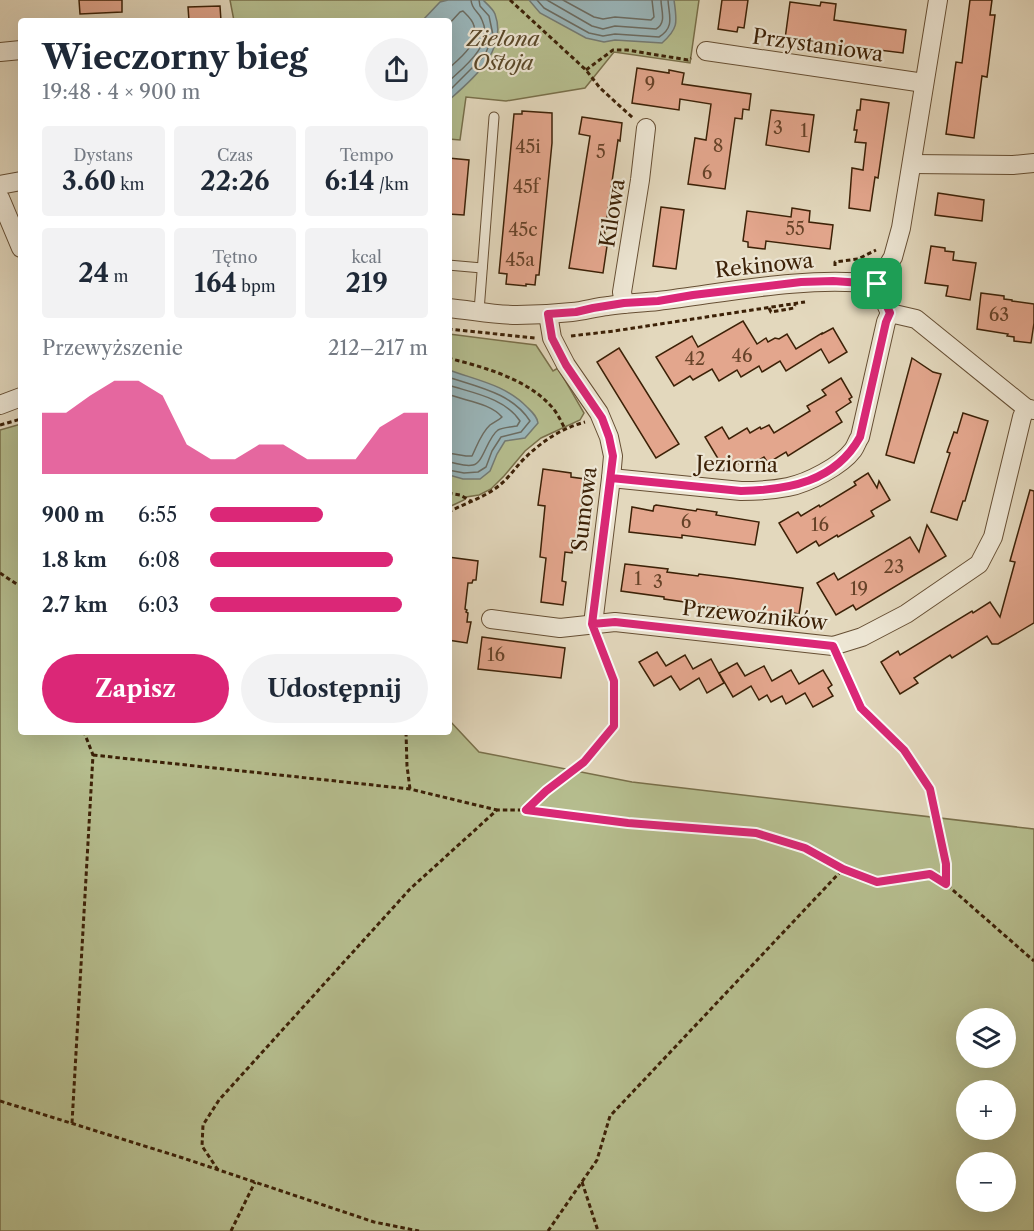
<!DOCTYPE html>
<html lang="pl">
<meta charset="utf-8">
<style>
:root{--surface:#fff;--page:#f2f2f3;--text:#1f2937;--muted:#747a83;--accent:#db2777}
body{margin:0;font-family:"Libre Caslon Text",serif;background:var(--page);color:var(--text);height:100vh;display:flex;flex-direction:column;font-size:22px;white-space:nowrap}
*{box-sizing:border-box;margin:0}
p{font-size:20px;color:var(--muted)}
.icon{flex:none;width:33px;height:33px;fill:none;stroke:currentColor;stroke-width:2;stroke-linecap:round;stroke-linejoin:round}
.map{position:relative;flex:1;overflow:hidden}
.sheet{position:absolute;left:18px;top:18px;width:434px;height:717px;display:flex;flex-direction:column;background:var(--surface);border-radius:6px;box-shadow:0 6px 24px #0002}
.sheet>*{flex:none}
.tools{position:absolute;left:956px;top:1008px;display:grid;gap:12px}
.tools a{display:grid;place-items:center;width:60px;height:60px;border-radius:50%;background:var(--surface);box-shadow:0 6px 24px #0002;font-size:30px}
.pin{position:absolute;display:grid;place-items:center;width:51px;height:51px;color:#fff;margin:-26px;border-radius:12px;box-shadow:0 3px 9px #0006}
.round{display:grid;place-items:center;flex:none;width:63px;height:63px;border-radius:32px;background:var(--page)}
.summary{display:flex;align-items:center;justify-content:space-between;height:102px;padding:0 24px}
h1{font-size:33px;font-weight:800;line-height:45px}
.stats{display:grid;grid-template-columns:repeat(3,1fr);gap:9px;height:102px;padding:6px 24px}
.stats div{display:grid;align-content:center;border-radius:6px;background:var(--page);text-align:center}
.stats b{font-size:26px;font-weight:800}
.stats small{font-size:16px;font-weight:400}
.stats p{font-size:16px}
.chart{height:168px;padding:12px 24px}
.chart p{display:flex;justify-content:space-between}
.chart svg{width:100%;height:108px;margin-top:6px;fill:var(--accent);opacity:.7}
.cta{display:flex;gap:12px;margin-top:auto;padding:12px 24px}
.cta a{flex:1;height:69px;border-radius:36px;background:var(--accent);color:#fff;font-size:24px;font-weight:800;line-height:69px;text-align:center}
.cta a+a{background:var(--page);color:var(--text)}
ul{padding:0 24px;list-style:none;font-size:20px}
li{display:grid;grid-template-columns:96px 72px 1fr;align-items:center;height:45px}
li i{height:15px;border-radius:8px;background:var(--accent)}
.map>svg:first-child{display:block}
</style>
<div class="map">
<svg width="1034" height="1231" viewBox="0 0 1034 1231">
<rect width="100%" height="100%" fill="#e3d8bd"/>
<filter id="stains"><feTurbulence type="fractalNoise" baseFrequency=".00333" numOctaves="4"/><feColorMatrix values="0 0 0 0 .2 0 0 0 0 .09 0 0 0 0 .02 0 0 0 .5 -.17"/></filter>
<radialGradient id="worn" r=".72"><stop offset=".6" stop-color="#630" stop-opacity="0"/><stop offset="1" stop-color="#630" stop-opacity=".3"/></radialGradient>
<!-- green -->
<g fill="#b6be8f" stroke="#79704b" stroke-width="1.5" fill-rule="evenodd">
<polygon points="230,0 699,0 690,63 614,52 585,88 506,101 466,97 460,140 449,139 448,21 234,21"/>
<polygon points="449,334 536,345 553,371 558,368 584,413 580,420 541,438 525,451 504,476 491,489 479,495 466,497 464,500 449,507"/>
<path d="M21,424V732H448L449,720L479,752L632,782L1034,829V1231H0V430ZM966,1018H1005V1058H966ZM966,1090H1005V1130H966ZM966,1162H1005V1202H966Z"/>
</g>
<!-- water -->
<g fill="#9ab7bc" stroke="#747b74" stroke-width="1.5">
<path d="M448,0H483C487,4 493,9 495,14C508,50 473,79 449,100L448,21H422L440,2Z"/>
<path d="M529,0H674C677,22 679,28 662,43L615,40L604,42L586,38L540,13Z"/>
<path d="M449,370C476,380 506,385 527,407C532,412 537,416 538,423L525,438L505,441L497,454L490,471L480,479H463L449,475Z"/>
</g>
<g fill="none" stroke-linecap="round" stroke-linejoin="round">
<!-- shore -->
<g stroke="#6b6c62" stroke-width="1.5">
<path d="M537,0L544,8L589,33L603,36L615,34L659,37C675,27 669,16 668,0"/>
<path d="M547,0L592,26L603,29L615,26L656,29C667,23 661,10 661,0"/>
<polyline points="563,0 594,17 603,19 615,17 651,20 654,17 652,0"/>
<path d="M448,25L460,12L463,11C467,15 473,20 474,26C480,43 459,59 448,69"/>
<path d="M448,82C464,67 494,45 482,20C479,11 472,11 471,0"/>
<polyline points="448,92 485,55 493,35 489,16 480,6 479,0"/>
<path d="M448,377C478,387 512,393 530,421L521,432L501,437L492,451L486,467L478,472L464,473L448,470"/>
<path d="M448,385C473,393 505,398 520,421L517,426C511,427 503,427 498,430C487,438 483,464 473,465C465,467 457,463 448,462"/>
<path d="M448,394C465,401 490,403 502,417C499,420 494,422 490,425C481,433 477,446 472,456H466L448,453"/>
</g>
</g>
<!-- building -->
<g fill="#e3a68d" stroke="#3c2107" stroke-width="1.5">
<polygon points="79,0 122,0 122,12 80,14"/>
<polygon points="722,0 748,0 744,28 738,27 737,32 718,29"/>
<polygon points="970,0 992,0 990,15 995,15 987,77 982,76 974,138 946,134 956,62 962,63"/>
<polygon points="790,2 820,6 821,2 836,4 834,20 906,30 903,53 838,45 831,44 830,47 813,45 813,43 785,39"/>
<polygon points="220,6 221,21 189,21 188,7"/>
<polygon points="637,68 669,73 669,70 684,73 682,84 751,94 749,110 743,109 742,119 735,118 725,189 688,184 695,138 706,140 711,104 680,99 679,110 632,103"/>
<polygon points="861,99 889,103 878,178 875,177 870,211 849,208 852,168 863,170 866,143 855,142 857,130 854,130 857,110 860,110"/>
<polygon points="771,110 814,115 809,152 766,145"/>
<polygon points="522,111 552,113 552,143 539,275 536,275 535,285 526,284 526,286 506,284 507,274 499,273 514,114 522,114"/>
<polygon points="582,117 622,123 620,141 618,140 603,245 607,246 603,273 569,268 590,136 579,134"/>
<polygon points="448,158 469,160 464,215 448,214"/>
<polygon points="938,193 984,200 982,221 935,215"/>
<polygon points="661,207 684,210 676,269 653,266"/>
<polygon points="792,208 810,211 809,222 833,225 830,249 766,241 765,249 748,247 748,242 743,241 747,211 791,217"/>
<polygon points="931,246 945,248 945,251 954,252 953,260 976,263 970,300 946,296 948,286 925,283"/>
<polygon points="981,293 1004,296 1004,299 1012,300 1012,301 1034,304 1034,323 1031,343 1014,341 1014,337 1007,336 1008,334 977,329"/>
<polygon points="743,321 757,344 766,338 768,342 775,338 779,339 787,334 796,349 822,333 822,334 833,328 847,352 829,363 821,349 786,371 780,361 762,372 759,366 741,377 737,370 719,381 712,369 693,380 690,376 674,386 656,357 692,336 698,347"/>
<polygon points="619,348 679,444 656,458 597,362"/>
<polygon points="912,358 933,372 941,374 914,463 886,455"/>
<polygon points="841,378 852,397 849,399 851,402 836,412 842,422 788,456 786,452 768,463 764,457 746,467 744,464 720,462 705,437 722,427 729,439 747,428 750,433 760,427 761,429 769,425 774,433 810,411 807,406 826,395 822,390"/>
<polygon points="963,413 988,421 965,501 963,501 957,520 931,512 950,453 947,452 954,432 957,433"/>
<polygon points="543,469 571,473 571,477 585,479 577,544 573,544 572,553 565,552 562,581 566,582 563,605 541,602 546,558 540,557 545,506 538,505"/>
<polygon points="868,473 877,488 879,481 890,500 871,511 874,516 838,537 837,535 819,546 816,541 797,553 779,523 798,512 801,516 819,505 820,507 856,485 854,482"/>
<polygon points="1030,490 1034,491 1034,623 998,644 992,644 987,636 952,658 950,655 914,678 918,683 900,694 881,662 898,651 900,655 972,611 973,613 990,602 1000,617 1015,562 1010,561"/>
<polygon points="656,505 696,511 697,509 717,512 716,515 759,522 755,545 682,535 682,538 629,532 632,507 653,511 654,506"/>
<polygon points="927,525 946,556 856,610 853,605 836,615 817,583 834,573 838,580 910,537 919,552"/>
<polygon points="448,557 478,561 476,580 473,580 472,583 468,583 465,609 467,610 466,612 468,613 467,622 471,622 467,643 448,640"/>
<polygon points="625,564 668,569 667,572 698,576 699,574 731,578 803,588 799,614 788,612 788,614 783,613 783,616 761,613 664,599 664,597 621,591"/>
<polygon points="482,637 565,648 561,678 478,669"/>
<polygon points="657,652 666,666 685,655 693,669 711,659 724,683 707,693 699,678 680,690 671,676 654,686 639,662"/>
<polygon points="737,663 745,676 764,666 772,681 791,670 799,684 823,670 832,685 828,688 833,696 813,707 805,693 786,704 782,696 771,702 767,695 759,700 751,686 733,697 719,673"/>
</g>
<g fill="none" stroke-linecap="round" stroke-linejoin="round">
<!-- lane casing -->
<g stroke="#664f34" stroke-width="11">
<g id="lane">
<polyline points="448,265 482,268"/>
<polyline points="479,311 494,117"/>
</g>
</g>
<!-- street casing -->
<g stroke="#664f34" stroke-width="20">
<g id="street">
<polyline points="706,51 924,83"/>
<polyline points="0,52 21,50"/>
<polyline points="912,164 1013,165 1034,163"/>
<polyline points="0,185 21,181"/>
<polyline points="0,198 21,248"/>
<polyline points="877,284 893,257 901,228 938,0"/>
<polyline points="877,284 890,313 916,319 1026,408 1034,410"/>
<polyline points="624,304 622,292 640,180 646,128"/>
<path d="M448,308C471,310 494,315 517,315C535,315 554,314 572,312C584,311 596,307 608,306C625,303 641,303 658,301C731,292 803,276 877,284"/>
<polyline points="548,314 552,338 566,365 599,413 609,437 613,456 611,478 593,624"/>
<polyline points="0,405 21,397"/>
<path d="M611,478L741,491C757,491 773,490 788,487C808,483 841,466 853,450C856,446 857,441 860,437L886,322L890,313"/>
<polyline points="491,619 560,628 615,622 833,646 862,637 906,614 979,564 993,537 1022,417 1026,408"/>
</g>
</g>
<!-- path -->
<g stroke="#3c2107" stroke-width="3" stroke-dasharray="4.5 3" stroke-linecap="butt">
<polyline points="510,0 586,70 600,88 633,118"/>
<polyline points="586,70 613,50 627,50 688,60 691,58"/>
<polyline points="835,266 835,262 858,259 876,250"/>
<polyline points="769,308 771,312 794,308 795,305"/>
<polyline points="448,329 535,338"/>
<polyline points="571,336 614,331 805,302"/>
<path d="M448,358C483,367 525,378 550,405C557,412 561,421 565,429"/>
<polyline points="0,425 21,419"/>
<polyline points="448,493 460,495 471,501"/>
<path d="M448,512C466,503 486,497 501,484C508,478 514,470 520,463C538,444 559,429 585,422"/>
<polyline points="0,573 21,587"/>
<polyline points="840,662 861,708 904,750 930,789 946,863 946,884"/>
<polyline points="406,732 407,766 410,789"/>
<polyline points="93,755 410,789 497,810"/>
<polyline points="527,810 628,823 756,833 805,848 843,869 877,881 930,874 946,884 1034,961"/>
<polyline points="0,1101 183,1158 374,1222 419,1231"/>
<polyline points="72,1123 93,755 84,732"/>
<polyline points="218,1170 202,1146 203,1125 219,1100 410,889 497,810 526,810 546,791 583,762 614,726 614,681 599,640"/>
<polyline points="582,1182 598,1231"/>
<polyline points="231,1231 255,1182"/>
<polyline points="548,1231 597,1160 610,1116 843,869"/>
</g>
<!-- lane -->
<use href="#lane" stroke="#ede6d4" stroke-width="9"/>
<!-- street -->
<use href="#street" stroke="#ede6d4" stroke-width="18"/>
</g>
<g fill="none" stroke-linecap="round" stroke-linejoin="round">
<!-- route casing -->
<g stroke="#fff" stroke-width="12">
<path id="route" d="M877,284L890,313L886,322L860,437C835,482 788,490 741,491L611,478L592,624L614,681V726L584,762L546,791L526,810L628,823L756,833L805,848L843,869L877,882L930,874L946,884V864L930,789L904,750L861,708L833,646L615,622L592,624L613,456L609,437L602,418L566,365L552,338L548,314L576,312L593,308L624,303L658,301L693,295L801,282L833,281L877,284"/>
</g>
<!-- route -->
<use href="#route" stroke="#db2777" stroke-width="8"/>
</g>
<g text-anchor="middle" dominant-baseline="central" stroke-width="4.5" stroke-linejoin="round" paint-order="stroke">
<!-- number labels -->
<g font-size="18" fill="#664228">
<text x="650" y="84">9</text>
<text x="778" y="128">3</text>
<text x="804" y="131">1</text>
<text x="718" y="146">8</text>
<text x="528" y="147">45i</text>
<text x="601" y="152">5</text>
<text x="707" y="173">6</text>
<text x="526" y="187">45f</text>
<text x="795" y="229">55</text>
<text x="523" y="230">45c</text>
<text x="520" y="260">45a</text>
<text x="999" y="315">63</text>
<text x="742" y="356">46</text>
<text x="695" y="359">42</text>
<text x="686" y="522">6</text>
<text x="820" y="525">16</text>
<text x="894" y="567">23</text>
<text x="638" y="579">1</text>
<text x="658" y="582">3</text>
<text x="859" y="589">19</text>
<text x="496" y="655">16</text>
</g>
<!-- park labels -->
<g font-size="21" font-style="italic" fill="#5a4829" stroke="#ede6d4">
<text x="503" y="38">Zielona<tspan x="503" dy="24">Ostoja</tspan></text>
</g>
<!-- street labels -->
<g font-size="21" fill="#3c2107" stroke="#ede6d4">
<text transform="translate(818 45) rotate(8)">Przystaniowa</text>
<text transform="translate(612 213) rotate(-81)">Kilowa</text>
<text transform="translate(764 265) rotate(-6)">Rekinowa</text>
<text transform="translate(737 464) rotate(1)">Jeziorna</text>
<text transform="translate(584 509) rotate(-83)">Sumowa</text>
<text transform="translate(755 615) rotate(6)">Przewoźników</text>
</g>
</g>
<rect width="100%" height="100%" filter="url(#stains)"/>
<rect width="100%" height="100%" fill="url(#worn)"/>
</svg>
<div class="tools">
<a><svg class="icon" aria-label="layers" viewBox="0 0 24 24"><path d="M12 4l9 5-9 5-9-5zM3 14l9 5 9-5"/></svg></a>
<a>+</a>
<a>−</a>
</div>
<div class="pin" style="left:877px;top:284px;background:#1e9e55"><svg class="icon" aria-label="arrive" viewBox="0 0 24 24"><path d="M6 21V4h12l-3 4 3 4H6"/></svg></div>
<section class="sheet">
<div class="summary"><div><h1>Wieczorny bieg</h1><p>19:48 · 4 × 900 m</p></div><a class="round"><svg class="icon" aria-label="share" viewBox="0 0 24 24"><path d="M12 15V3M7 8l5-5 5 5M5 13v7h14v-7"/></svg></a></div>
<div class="stats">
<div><p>Dystans</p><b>3.60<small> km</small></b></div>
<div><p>Czas</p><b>22:26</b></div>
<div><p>Tempo</p><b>6:14<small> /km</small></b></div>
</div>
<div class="stats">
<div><b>24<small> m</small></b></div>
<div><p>Tętno</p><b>164<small> bpm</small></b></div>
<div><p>kcal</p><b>219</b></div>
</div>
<div class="chart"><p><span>Przewyższenie</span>212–217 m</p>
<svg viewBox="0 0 160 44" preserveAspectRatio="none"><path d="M0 44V19L10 19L20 12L30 6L40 6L50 12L60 32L70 38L80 38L90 32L100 32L110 38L120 38L130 38L140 25L150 19L160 19V44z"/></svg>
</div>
<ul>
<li><b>900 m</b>6:55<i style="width:52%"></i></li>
<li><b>1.8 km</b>6:08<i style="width:84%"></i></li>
<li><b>2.7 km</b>6:03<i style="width:88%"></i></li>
</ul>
<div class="cta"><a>Zapisz</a><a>Udostępnij</a></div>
</section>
</div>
